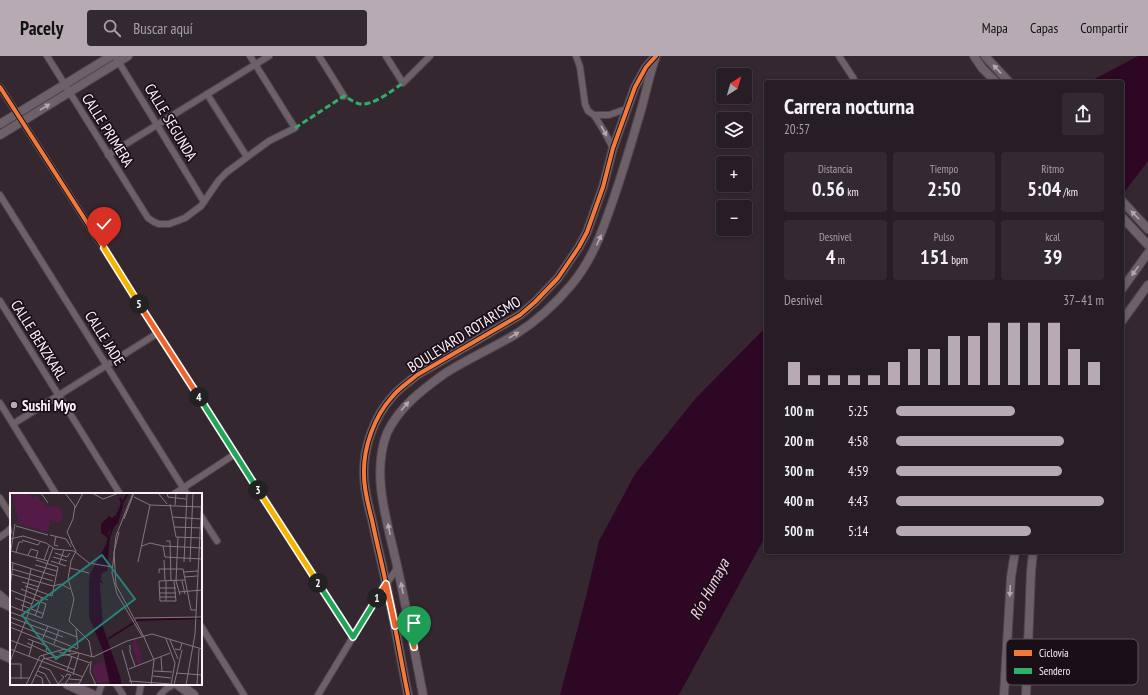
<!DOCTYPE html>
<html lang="es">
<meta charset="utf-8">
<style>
:root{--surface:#271d24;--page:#332a31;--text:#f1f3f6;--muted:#a4a2a6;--line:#433b41;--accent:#b7aab3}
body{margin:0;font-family:"PT Sans Narrow",sans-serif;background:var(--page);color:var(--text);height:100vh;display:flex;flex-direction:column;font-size:15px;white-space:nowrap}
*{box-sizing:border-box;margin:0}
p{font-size:13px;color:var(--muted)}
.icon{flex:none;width:22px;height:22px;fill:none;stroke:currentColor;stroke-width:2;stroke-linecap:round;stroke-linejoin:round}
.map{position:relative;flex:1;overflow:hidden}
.details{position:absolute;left:764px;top:24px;width:360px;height:474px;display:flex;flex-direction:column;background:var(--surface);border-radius:4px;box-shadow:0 2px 6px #0003,0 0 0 1px var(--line)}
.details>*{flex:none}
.needle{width:26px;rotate:37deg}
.controls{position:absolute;left:716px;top:12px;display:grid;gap:8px}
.controls a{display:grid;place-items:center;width:36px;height:36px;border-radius:4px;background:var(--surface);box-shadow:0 2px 6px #0003,0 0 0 1px var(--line);font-size:20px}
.pin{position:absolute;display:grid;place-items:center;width:34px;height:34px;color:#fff;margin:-41px -17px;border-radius:50% 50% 50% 0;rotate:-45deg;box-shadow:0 0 4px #0007}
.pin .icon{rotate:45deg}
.km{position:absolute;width:20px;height:20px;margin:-10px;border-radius:50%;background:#222;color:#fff;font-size:11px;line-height:20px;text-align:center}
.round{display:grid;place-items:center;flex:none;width:42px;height:42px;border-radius:4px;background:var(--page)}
.overview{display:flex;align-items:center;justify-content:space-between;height:68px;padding:0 20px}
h1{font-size:22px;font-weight:700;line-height:30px}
.stats{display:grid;grid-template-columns:repeat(3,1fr);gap:6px;height:68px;padding:4px 20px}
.stats div{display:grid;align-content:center;border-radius:4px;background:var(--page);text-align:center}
.stats b{font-size:20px;font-weight:700}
.stats small{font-size:11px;font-weight:400}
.stats p{font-size:11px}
.chart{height:112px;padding:8px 20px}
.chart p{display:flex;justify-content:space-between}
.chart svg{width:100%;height:72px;margin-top:4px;stroke:var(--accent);stroke-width:6}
ul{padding:0 20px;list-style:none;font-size:13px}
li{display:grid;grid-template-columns:64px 48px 1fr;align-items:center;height:30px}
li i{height:10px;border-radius:5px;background:var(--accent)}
header{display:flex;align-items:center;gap:24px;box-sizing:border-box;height:56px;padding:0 20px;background:var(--accent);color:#111}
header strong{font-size:19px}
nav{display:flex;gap:22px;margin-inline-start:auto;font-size:14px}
.search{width:280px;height:36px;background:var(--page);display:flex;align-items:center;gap:10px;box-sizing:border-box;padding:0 14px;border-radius:4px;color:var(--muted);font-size:15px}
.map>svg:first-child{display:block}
</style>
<header>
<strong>Pacely</strong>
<div class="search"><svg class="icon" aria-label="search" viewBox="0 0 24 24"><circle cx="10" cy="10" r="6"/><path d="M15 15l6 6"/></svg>Buscar aquí</div>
<nav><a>Mapa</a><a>Capas</a><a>Compartir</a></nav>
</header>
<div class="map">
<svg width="1148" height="639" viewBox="0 0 1148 639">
<rect width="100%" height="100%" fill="#342730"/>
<!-- water -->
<g fill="#2d0724">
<polygon points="1138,0 1148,0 1148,105 1122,139 1122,26 1089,26"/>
<polygon points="766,271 766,479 681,635 678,639 560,639 587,537 599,485 635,418 696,342"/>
</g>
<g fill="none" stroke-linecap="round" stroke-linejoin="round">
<!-- minor casing -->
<g stroke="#4f444b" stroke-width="8">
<g id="minor">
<polyline points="47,0 148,162 154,166 159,168 169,168 185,162 201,150 219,124 227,116 269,85 295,72 250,0"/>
<polyline points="115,0 204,146"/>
<polyline points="319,0 344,40"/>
<polyline points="386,0 403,27 430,0"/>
<polyline points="576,0 580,11 585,48 588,55 594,59 604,75 613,92"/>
<polyline points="839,0 854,23 854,26"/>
<polyline points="0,31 353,581"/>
<polyline points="207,38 247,101"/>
<polyline points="594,59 609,59 626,53"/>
<polyline points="108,99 269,0"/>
<polyline points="0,139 187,438"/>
<polyline points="0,245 120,438"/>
<polyline points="0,347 56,438"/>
<polyline points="13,368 158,277"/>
<polyline points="174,438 235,398"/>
<polyline points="0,442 11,460"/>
<polyline points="201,460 217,485"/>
<polyline points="0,481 7,476 11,472"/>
<polyline points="0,538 10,547"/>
<polyline points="201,570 244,639"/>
<polyline points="116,628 123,639"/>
<polyline points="98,639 102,628"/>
<polyline points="139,639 141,628"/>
<polyline points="160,639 166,633 174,628"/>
<polyline points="318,639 374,546 398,511"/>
</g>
</g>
<!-- tertiary casing -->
<g stroke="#4f444b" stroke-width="10">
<g id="tertiary">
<polyline points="974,0 982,12 996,26"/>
<polyline points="985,0 1009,26"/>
<polyline points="0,68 111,0"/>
<polyline points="0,79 128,0"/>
<polyline points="1122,145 1148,173"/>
<polyline points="1122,161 1148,189"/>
<polyline points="1122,233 1148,197"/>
<polyline points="1122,265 1148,229"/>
<path d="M408,639C400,600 394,561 385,523C381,503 376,484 372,464C368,449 364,434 364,419C363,392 374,361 392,341C399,332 409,326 417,319L520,259L535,246L558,222L579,191L587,176L603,131L613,92L635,31L646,11L656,0"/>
<path d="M423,639C415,597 407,555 398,514C389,471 370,420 387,377C399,351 422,334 444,318C467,303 493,292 516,278C537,265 557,246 572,228C592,204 602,176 612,147C623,116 632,85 641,54C646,37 649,20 655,3"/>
<polyline points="1004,639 1011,521 1015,496"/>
<polyline points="1026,639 1031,516 1033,496"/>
</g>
</g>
<!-- primary casing -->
<g stroke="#4f444b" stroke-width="12">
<g id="primary">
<polyline points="0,545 11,550"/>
<polyline points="0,597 11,602"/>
<polyline points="68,628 92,639"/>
<polyline points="178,628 193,639"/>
</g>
</g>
<!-- minor -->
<use href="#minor" stroke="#6d6069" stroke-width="6"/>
<!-- tertiary -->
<use href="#tertiary" stroke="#6d6069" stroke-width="8"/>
<!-- primary -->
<use href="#primary" stroke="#70606b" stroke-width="10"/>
<!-- quiet -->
<path stroke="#2db169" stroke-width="3" stroke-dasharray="6 3" stroke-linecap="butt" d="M295,72L344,40C348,42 356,48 361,48C374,49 393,34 403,27"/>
<!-- cycleway casing -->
<g stroke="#1a0f17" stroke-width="6">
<g id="cycleway">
<polyline points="0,31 353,581"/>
<path d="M408,639C400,600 394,561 385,523C381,503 376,484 372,464C368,449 364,434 364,419C363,392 374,361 392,341C399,332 409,326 417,319L520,259L535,246L558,222L579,191L587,176L603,131L613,92L635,31L646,11L656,0"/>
</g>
</g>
<!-- cycleway -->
<use href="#cycleway" stroke="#f17a3a" stroke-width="4"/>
</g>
<!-- one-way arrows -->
<defs><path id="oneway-solid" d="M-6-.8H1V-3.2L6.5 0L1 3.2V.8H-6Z"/></defs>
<g fill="#b6a8b1">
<use href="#oneway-solid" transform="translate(997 13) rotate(-133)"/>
<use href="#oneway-solid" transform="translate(45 51) rotate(-32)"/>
<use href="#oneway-solid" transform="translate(604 75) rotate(61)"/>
<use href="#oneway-solid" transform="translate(1135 159) rotate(-134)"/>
<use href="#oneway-solid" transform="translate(599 184) rotate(-66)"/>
<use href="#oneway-solid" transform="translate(1135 215) rotate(126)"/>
<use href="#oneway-solid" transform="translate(514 279) rotate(-31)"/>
<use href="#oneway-solid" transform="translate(405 350) rotate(-49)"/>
<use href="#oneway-solid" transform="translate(389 473) rotate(-102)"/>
<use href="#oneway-solid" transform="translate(402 532) rotate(-101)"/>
<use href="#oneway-solid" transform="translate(1010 535) rotate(93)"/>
</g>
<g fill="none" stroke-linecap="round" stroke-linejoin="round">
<!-- split-1 casing -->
<g stroke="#fff" stroke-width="8">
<polyline id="split-1" points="377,542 386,528 395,570 407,559 414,591"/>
</g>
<!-- split-2 casing -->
<g stroke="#fff" stroke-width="8">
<polyline id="split-2" points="318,527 353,581 377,542"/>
</g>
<!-- split-3 casing -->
<g stroke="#fff" stroke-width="8">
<polyline id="split-3" points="258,434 318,527"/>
</g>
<!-- split-4 casing -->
<g stroke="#fff" stroke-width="8">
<polyline id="split-4" points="199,341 258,434"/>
</g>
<!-- split-5 casing -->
<g stroke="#fff" stroke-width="8">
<polyline id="split-5" points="139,248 199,341"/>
</g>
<!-- split-6 casing -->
<g stroke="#fff" stroke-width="8">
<polyline id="split-6" points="104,192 139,248"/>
</g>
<!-- split-1 -->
<use href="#split-1" stroke="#f0652b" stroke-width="5"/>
<!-- split-2 -->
<use href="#split-2" stroke="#22a559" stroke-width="5"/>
<!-- split-3 -->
<use href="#split-3" stroke="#f5b400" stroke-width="5"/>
<!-- split-4 -->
<use href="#split-4" stroke="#22a559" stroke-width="5"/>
<!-- split-5 -->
<use href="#split-5" stroke="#f0652b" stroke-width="5"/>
<!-- split-6 -->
<use href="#split-6" stroke="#f5b400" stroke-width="5"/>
</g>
<!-- markers -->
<circle fill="#b7aab3" stroke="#1a0f17" stroke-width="1.5" cx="14" cy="349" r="4"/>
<g text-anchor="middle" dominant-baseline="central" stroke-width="3.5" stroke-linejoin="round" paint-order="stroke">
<!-- street labels -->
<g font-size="15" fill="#fef0f9" stroke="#1a0f17">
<text transform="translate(171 66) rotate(59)">CALLE SEGUNDA</text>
<text transform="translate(108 74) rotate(58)">CALLE PRIMERA</text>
<text transform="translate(464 278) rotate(-32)">BOULEVARD ROTARISMO</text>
<text transform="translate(105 282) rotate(58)">CALLE JADE</text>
<text transform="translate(39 284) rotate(58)">CALLE BENZKARL</text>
</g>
<!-- poi labels -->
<g font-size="15" font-weight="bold" fill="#fef0f9" stroke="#1a0f17" text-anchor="start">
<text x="22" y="349">Sushi Myo</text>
</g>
<!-- water labels -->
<g font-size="16" font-style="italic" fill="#faccea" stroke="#1a0f17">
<text transform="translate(709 533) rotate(-62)">Río Humaya</text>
</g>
</g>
<!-- overview -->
<g transform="translate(10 437)">
<rect width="192" height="192" fill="#342730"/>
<path d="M2,0H18L23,5L26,2L37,14L46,13L51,16L53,26L47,30L40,27L38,39L9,31ZM126,147L131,160V172H129L123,157V148ZM95,169L99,188L88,190L82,177L86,171Z" fill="#531b46"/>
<path d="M111,4L113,13L108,30L98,40L100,44L97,78L92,80L91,87L94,91L90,89V93L93,134L111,186V192H100L92,155L79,124V88L80,81L99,46L91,40V31L99,23L102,25L106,22L111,11L109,5Z" fill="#2d0724"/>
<path fill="none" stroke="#2d0724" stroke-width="2" d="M111,12L118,0M97,50L103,34M98,146L128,127L192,125"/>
<path fill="none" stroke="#857780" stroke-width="1" d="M31,0L38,10M55,0L65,13L63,26L57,39L62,50M82,0L93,6L109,0M123,0L106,43L102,80L107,101L132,143M148,0L157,11M157,0L158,4L176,6M124,4L140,12M160,11L166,44L192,45M140,12L192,14M165,12L166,0M65,15L73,0M163,24L191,26M114,26L124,0M0,29L2,41M6,33L38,42M164,34L192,35M109,39L104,59L106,92L133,142M40,42L56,46L61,54M46,44L44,52L48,53M168,44L166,88L170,102M0,46L13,43L36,50L45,56L64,58L79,70L102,74M12,47L28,52L30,49M156,48H160L161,88M61,49L66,58L61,68L58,86L64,106L59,128L79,148L82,164M132,53L140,50L153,53L192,55M153,53L155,64L192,66M1,58L38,68M6,59L9,49H13M45,60L57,64L60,60M18,62L21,56L28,58L26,65M0,63L5,31M43,64L57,68M34,67L39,53M154,67L155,88M41,68L56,73M0,69L45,83M128,69L140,12M174,69L177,0M180,69L183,0M49,71L54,57M25,72L47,78M60,75L79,80M2,76L43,88M174,79L188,78M149,80V76H173L181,117H186M1,81L43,93L51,91L60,96M175,84L187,83M156,88V108M164,88L166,108H150L149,88L175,87M172,88L175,101M12,89L29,94M15,93L42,103L48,74L26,67M0,95L3,70M150,95H166M11,96L38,107M0,97L36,111L32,125L0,113M169,99L192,97M150,100H166M150,104H166M5,105L22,111M11,112L34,121M12,118L21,76M0,119L67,144M25,123L32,104M0,124L53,144M125,125L192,124M0,129L68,156M0,134L61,159M66,136L68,155M133,142L144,167L141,192M18,146L37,153L36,158M156,146L165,170L161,192M0,147L21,155M32,147L38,133M160,147L168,166M17,150L45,163M44,151L49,137M120,152V159L125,173M0,156L73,184M165,156L170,157L172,150M112,157L122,192M49,159L80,170M33,162L34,165L65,177M19,163L23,148M151,164L152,178M81,168L80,179L86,192M0,169L43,55M0,171H11V186M29,173L40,177L48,191H55M119,176L160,160M28,178L35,181L41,192M57,178L62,163M144,178L162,179M166,180L192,182M26,182L32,185L33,192M63,182L69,160M143,183L161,185M55,184L57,181L61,182L55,191M0,185H19M59,186L72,187M119,188L161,191M48,191L54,184L51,182M55,191H69L79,171M16,192L30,163L55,156L83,164L117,148L142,141L192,156M21,192L33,166L67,160M164,192L172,157M176,192L185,141L192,1M187,192L189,156"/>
<path fill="#27827c" fill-opacity="0.15" stroke="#27827c" stroke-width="2" d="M92,62L125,106L46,166L12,122Z"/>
<rect width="192" height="192" fill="none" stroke="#fef0f9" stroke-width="2"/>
</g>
<!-- legend -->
<rect x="1006" y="583" width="132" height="46" rx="6" fill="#1a0f17" stroke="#5e525b" stroke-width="1"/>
<rect x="1014" y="594" width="18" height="6" fill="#f17a3a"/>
<rect x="1014" y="612" width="18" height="6" fill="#2db169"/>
<g font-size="11" fill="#fef0f9">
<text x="1039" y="601">Ciclovía</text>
<text x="1039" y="619">Sendero</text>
</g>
</svg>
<div class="controls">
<a><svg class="needle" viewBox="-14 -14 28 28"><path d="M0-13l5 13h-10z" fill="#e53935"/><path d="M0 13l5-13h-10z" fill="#a4a2a6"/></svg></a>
<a><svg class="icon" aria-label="layers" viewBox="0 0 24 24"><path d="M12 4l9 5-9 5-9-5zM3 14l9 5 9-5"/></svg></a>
<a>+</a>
<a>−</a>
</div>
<div class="pin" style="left:414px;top:591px;background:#1e9e55"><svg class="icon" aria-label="arrive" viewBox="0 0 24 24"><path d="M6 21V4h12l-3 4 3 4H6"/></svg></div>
<div class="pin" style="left:104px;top:192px;background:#d93025"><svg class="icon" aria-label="check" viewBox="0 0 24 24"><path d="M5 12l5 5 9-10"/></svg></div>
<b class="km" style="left:377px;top:542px">1</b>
<b class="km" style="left:318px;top:527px">2</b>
<b class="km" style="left:258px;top:434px">3</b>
<b class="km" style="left:199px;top:341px">4</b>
<b class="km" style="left:139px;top:248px">5</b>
<section class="details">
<div class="overview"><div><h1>Carrera nocturna</h1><p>20:57</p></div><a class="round"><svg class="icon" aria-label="share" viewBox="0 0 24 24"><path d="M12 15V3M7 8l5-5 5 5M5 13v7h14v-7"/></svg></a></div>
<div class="stats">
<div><p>Distancia</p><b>0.56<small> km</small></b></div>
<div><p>Tiempo</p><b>2:50</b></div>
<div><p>Ritmo</p><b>5:04<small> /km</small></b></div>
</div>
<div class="stats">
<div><p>Desnivel</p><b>4<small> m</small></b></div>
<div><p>Pulso</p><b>151<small> bpm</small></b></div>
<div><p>kcal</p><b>39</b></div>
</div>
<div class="chart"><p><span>Desnivel</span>37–41 m</p>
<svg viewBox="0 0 160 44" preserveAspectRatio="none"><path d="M5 44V30M15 44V38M25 44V38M35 44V38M45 44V38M55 44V30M65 44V22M75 44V22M85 44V14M95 44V14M105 44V6M115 44V6M125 44V6M135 44V6M145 44V22M155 44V30"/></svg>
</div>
<ul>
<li><b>100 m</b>5:25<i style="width:57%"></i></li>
<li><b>200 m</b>4:58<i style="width:81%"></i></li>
<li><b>300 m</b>4:59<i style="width:80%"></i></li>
<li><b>400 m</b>4:43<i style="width:100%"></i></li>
<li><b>500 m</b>5:14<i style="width:65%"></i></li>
</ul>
</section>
</div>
